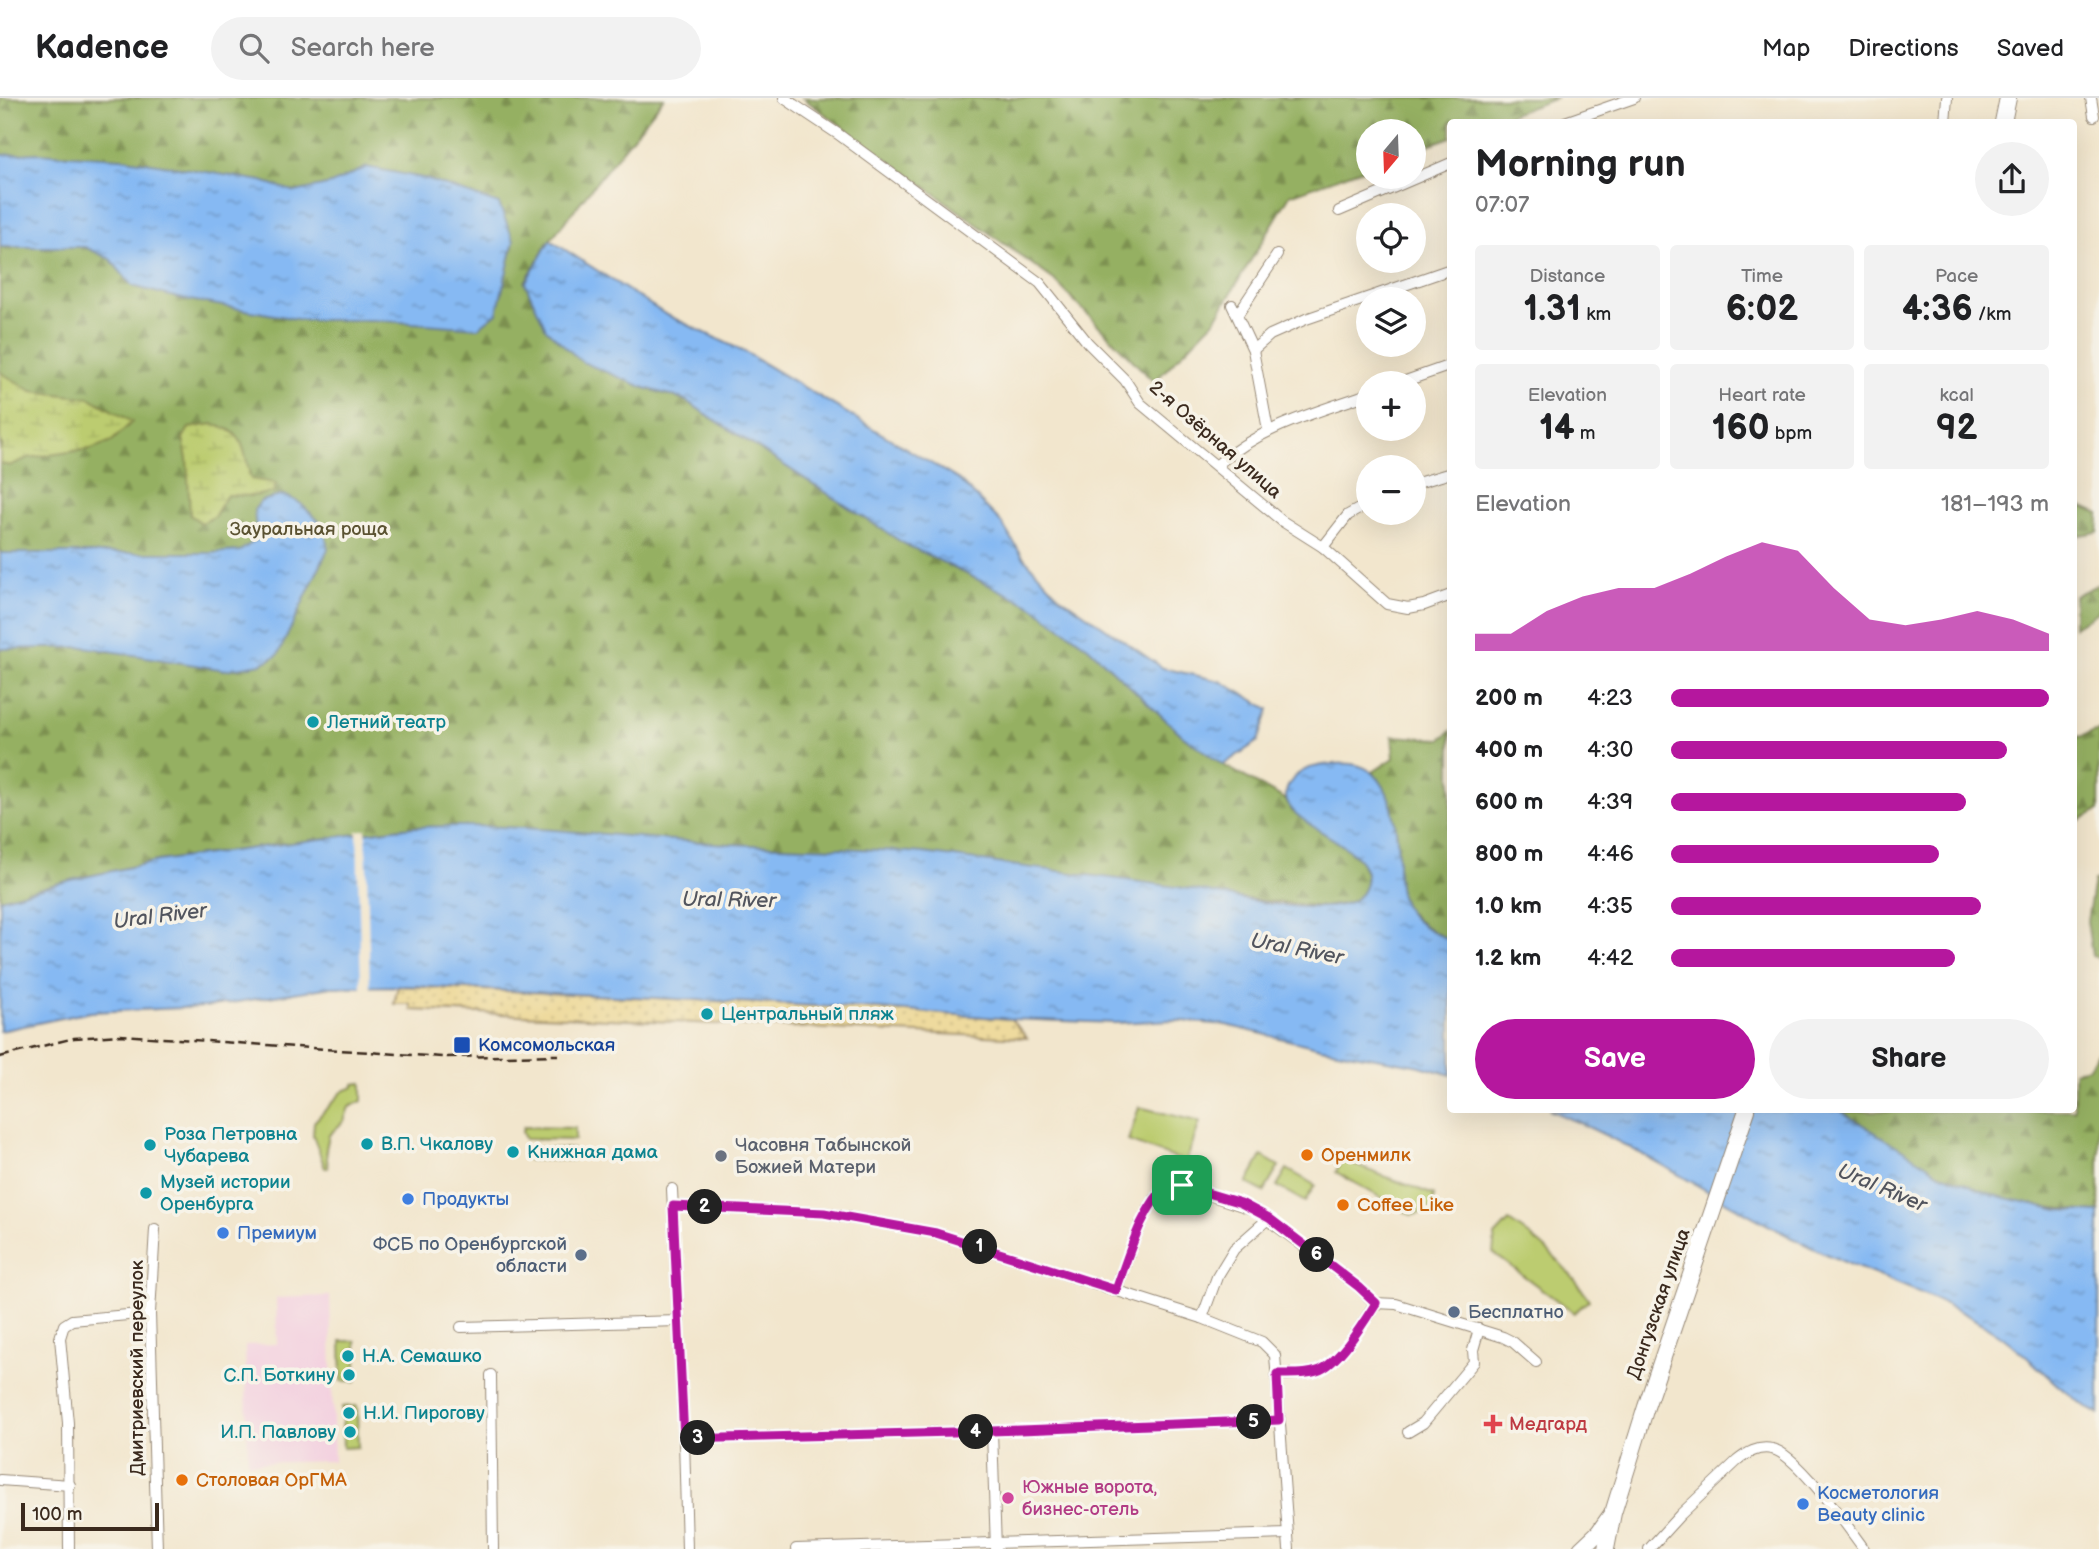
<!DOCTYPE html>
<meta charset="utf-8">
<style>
:root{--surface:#fff;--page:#f2f2f2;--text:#202124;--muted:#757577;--line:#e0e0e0;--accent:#b5179e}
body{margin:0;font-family:"Balsamiq Sans",sans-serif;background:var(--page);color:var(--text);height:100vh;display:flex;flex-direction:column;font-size:26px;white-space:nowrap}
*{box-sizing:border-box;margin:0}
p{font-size:23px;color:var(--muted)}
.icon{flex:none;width:38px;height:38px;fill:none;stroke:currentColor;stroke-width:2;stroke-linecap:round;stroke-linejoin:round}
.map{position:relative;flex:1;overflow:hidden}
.panel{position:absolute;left:1447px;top:21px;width:630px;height:994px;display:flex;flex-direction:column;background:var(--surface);border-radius:7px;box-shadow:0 7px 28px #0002}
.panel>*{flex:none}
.needle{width:46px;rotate:199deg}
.buttons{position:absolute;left:1356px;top:21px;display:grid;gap:14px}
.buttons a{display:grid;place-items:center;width:70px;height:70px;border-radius:50%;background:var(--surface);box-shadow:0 7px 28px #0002;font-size:35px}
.scale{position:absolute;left:21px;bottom:18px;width:138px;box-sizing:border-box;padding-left:7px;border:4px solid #3b2a1e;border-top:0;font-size:19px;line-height:24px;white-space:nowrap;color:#3b2a1e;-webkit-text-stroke:5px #f7f3e8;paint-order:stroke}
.pin{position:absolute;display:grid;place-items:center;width:60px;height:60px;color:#fff;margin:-30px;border-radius:14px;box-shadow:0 4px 10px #0006}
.km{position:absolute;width:35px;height:35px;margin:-18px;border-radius:50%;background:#222;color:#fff;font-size:19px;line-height:35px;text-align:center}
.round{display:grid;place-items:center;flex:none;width:74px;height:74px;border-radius:37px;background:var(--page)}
.overview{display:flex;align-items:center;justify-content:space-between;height:119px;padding:0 28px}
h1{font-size:38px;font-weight:800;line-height:52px}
.metrics{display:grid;grid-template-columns:repeat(3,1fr);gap:10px;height:119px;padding:7px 28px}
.metrics div{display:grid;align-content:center;border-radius:7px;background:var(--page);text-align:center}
.metrics b{font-size:35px;font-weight:800}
.metrics small{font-size:19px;font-weight:400}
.metrics p{font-size:19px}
.chart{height:196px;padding:14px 28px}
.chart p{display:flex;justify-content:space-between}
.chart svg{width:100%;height:126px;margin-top:7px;fill:var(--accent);opacity:.7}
.primary-button{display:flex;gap:14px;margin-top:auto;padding:14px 28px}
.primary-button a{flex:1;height:80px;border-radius:42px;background:var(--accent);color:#fff;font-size:28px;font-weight:800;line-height:80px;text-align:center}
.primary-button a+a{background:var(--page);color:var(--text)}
ul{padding:0 28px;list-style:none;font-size:23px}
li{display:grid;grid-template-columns:112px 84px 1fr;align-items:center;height:52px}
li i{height:18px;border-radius:9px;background:var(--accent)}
header{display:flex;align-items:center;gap:42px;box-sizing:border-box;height:98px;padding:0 35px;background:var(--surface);border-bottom:2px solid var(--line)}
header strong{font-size:33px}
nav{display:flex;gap:38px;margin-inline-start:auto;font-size:24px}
.search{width:490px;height:63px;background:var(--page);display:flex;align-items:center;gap:18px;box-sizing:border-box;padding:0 24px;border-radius:38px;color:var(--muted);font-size:26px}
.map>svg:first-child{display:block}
</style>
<header>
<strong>Kadence</strong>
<div class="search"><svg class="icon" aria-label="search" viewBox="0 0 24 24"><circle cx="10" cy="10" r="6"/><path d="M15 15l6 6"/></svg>Search here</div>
<nav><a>Map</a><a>Directions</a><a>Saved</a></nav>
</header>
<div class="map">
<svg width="2099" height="1451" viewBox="0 0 2099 1451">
<defs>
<pattern id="forest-firs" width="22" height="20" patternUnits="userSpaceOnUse" patternTransform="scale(1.75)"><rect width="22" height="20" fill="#95b062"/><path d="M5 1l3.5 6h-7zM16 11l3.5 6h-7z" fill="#7b8f50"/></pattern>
<pattern id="wetland-marsh" width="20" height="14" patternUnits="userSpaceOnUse" patternTransform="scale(1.75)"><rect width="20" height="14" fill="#bccc6f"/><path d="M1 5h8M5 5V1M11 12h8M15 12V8" fill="none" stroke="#a2af60"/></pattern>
<pattern id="sand-dots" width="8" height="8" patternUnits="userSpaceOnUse" patternTransform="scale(1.75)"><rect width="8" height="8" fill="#eeda9e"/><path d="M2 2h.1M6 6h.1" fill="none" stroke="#cdbb88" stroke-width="1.8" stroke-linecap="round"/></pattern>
<pattern id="water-ripples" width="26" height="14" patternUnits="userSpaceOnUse" patternTransform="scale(1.75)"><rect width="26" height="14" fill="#86b9f3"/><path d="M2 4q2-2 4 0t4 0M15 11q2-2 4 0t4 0" fill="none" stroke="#6f97c4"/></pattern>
</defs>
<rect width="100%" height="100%" fill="#f7f3e8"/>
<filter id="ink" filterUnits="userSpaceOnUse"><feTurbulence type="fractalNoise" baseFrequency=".0143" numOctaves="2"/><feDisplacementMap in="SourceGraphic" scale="14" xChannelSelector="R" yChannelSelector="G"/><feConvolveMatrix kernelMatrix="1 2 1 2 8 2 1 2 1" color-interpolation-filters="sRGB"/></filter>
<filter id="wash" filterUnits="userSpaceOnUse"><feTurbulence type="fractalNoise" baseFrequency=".00686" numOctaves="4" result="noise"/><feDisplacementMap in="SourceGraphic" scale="28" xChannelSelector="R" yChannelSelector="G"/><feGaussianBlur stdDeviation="1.57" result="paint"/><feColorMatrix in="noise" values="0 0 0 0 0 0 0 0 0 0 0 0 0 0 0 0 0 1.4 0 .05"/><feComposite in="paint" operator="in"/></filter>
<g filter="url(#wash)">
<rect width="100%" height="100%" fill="#f2e6cd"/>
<!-- built -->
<polygon fill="#f3cfdf" points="330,1198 334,1363 248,1365 245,1247 277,1246 276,1200"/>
<!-- grass -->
<g fill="#bccc6f" stroke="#7c7b46" stroke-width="2">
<polygon points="362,985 362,1003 349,1009 344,1023 329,1037 326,1051 328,1070 325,1070 313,1037 314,1024 343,993 354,989 354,986"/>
<polygon points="1139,1009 1200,1024 1186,1064 1128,1043"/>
<polygon points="523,1029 575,1030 575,1042 525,1041 522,1034"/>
<polygon points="528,1050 572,1051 572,1062 528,1062"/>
<polygon points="1262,1058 1279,1068 1264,1094 1247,1085"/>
<polygon points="1341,1062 1434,1097 1433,1108 1418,1116 1411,1117 1336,1074"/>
<polygon points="1287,1071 1315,1087 1305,1104 1277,1088"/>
<path d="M1509,1123C1541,1144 1569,1170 1589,1202L1574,1215L1493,1155L1495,1138Z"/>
<polygon points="341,1243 356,1243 356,1283 342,1283"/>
<polygon points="357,1308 358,1349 343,1350 342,1309"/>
</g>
<!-- forest -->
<g fill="url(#forest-firs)" stroke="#686d40" stroke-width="2">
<polygon points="0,0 664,0 550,142 525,184 645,290 683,301 903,445 1032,508 1088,549 1182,637 1223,667 1285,701 1292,713 1339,744 1361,763 1366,775 1366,789 1359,799 1348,805 1324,809 720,746 513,730 402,730 158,763 71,782 0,801"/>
<polygon points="803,0 1557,0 1490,24 1451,24 1451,39 1414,52 1414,33 1368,33 1368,69 1290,97 1215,222 1154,284 1054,182"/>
<polygon points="2074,405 2099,416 2098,434 2074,438"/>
<polygon points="2099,486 2099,513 2074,529 2074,498"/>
<polygon points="2099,632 2099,712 2074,725 2074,637 2079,639"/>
<path d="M1451,633V843C1436,835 1421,828 1410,815C1392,796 1400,764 1397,741C1395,717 1387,692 1373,674L1394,660L1392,638L1441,641Z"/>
<polygon points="2099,782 2099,860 2092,858 2087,823 2094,783"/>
<path d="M2099,954V1114C2063,1112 2026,1108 1992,1097C1937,1079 1888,1044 1840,1013L2074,1012V973L2088,969Z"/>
</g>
<!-- wetland -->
<g fill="url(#wetland-marsh)" stroke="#7c7b46" stroke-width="2">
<polygon points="0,274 32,293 90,300 132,324 112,343 91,351 28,360 9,368 0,365 0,352 3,348 0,344"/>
<path d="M213,326C247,333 243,353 251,381L276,385L274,394L253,398L227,397L214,419L202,425L190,417L187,361L183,340L189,330Z"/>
</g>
<!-- sand -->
<polygon fill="url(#sand-dots)" stroke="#94825e" stroke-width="2" points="398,888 880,911 1011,921 1027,940 411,912 411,906 394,906"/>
<!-- water -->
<g fill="url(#water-ripples)" stroke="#607288" stroke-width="2">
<polygon points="37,55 121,60 262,83 295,94 331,86 367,69 423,80 499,106 514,143 497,215 478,230 372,222 302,222 178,200 132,188 110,161 85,149 0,149 0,57"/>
<polygon points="550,142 665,216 743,253 959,382 1000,423 1024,460 1059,498 1163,570 1220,583 1269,611 1258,643 1223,667 1182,637 1088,549 1032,508 903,445 683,301 645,290 582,264 546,231 525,185"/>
<polygon points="284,397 300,405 324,428 328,451 278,557 261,566 225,572 85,549 0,551 0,455 209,455 240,453 257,441 254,412 261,403"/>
<path d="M1331,666C1337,666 1345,665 1352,666C1393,672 1397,727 1398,760C1398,778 1397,796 1407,812C1416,827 1436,835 1451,843V977L1420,968L1321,950L1226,927L1172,922L1115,925L1011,921L880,911L411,888L331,889L205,909L90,914L0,933V801L71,782L158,763L402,730C500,723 601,737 700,744C774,750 849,748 923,755C965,760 1008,767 1051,772C1101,779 1151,785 1202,793C1241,800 1283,811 1324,809C1338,809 1358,805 1364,791C1386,743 1262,727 1290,685C1299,670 1315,668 1331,666Z"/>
<path d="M1549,1012H1839L1940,1075L1993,1097L2058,1112L2099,1114V1316C2059,1296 2032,1258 1995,1234C1940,1197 1877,1180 1817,1152C1726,1109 1643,1049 1549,1012Z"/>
</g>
<!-- pier -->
<polygon fill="#f2e6cd" points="366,731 370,892 361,892 357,733"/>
</g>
<g filter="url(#ink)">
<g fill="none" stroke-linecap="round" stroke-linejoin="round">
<!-- minor casing -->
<g stroke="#968876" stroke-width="12">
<g id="minor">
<polyline points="784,0 838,36 1040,185 1088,245 1125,282 1140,305 1282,423 1323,449 1387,506 1408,510 1424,507 1451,497"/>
<polyline points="2091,0 2094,18"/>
<polyline points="1565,24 1634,0"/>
<polyline points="1945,24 1947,0"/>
<polyline points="1339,113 1451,65"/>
<polyline points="1232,207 1253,252 1268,332"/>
<polyline points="1238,216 1277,157"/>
<polyline points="1253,252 1270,237 1306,221 1451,171"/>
<polyline points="1400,285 1451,267"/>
<path d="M1217,367C1260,329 1315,315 1368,296"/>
<polyline points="1414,386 1451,375"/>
<polyline points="1323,449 1348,417 1368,406"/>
<polyline points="672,1091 684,1341 687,1451"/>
<polyline points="673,1108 824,1115 936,1135 1202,1220 1262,1244 1275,1257 1289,1451"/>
<polyline points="155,1131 150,1215 157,1451"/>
<path d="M1116,1192C1129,1156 1141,1110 1170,1084L1255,1112L1359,1189L1375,1205L1396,1206L1503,1239L1513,1244L1536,1264"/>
<polyline points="1202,1220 1217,1179 1234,1151 1269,1120"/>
<polyline points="461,1229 679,1223"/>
<polyline points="491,1277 493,1451"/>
<path d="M1277,1277C1290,1276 1305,1277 1317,1273C1338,1267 1364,1224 1375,1205"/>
<polyline points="992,1333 996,1451"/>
<polyline points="1408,1334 1423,1325 1474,1264 1473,1252 1479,1231"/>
<polyline points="684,1341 992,1333 1279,1322"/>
<polyline points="0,1382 70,1387"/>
<polyline points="69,1451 68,1325 60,1240 64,1227 72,1222 150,1215"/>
<polyline points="796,1451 1288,1436"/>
<path d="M1649,1451L1680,1417L1737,1363C1747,1355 1758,1348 1772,1351C1796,1355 1848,1429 1864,1451"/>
</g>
</g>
<!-- primary casing -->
<g stroke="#968876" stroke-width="18">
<g id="primary">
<polyline points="2003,24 2008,0"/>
<polyline points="1581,1451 1599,1434 1611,1417"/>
<polyline points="1606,1451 1613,1415 1646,1309 1747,1012"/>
</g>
</g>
<!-- minor -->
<use href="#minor" stroke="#fff" stroke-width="10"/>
<!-- primary -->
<use href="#primary" stroke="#fff" stroke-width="16"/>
<!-- rail -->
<polyline stroke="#3b2a1e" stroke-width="2.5" stroke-dasharray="10 5" stroke-linecap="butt" points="0,959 74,940 120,937 442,959 559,957"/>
</g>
</g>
<g fill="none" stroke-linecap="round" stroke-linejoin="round" filter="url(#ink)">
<!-- route casing -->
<g stroke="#fff" stroke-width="14">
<path id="route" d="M1170,1084L1241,1105L1269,1120L1359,1189L1376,1205C1364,1224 1338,1267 1317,1273C1305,1277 1290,1276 1277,1276L1279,1322L992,1333L684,1341L673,1108L824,1115L936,1135L1116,1192C1129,1156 1141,1110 1170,1084Z"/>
</g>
<!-- route -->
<use href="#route" stroke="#b5179e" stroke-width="9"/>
</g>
<!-- markers -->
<g fill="#0f9aa8" stroke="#f7f3e8" stroke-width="2.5">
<circle cx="313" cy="624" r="7"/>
<circle cx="707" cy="916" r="7"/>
<circle cx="367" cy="1046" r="7"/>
<circle cx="150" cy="1047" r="7"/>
<circle cx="513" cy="1054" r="7"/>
<circle cx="146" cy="1095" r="7"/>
<circle cx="348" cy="1258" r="7"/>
<circle cx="349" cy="1277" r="7"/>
<circle cx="349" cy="1315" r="7"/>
<circle cx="350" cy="1334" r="7"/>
</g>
<rect fill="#1a4fb4" stroke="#f7f3e8" stroke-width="2.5" x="453" y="938" width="18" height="18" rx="3.5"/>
<g fill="#e8710a" stroke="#f7f3e8" stroke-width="2.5">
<circle cx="1307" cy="1057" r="7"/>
<circle cx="1343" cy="1107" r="7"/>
<circle cx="182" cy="1382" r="7"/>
</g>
<circle fill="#6b7280" stroke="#f7f3e8" stroke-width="2.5" cx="721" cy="1058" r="7"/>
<g fill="#3f7fe0" stroke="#f7f3e8" stroke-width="2.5">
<circle cx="408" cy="1101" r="7"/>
<circle cx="223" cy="1135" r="7"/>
<circle cx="1803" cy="1406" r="7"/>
</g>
<g fill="#5c6f8a" stroke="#f7f3e8" stroke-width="2.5">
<circle cx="581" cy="1157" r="7"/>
<circle cx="1454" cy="1214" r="7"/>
</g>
<path fill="#e0444e" stroke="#f7f3e8" stroke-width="2.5" d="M1489.5 1315.5h7v7h7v7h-7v7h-7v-7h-7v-7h7z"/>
<circle fill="#d1479c" stroke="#f7f3e8" stroke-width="2.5" cx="1008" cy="1400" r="7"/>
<g text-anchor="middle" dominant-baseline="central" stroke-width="7" stroke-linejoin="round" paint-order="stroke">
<!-- street labels -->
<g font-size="19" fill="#3b2a1e" stroke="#f7f3e8">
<text transform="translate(1215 342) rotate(41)">2-я Озёрная улица</text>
<text transform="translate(1659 1206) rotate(-71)">Донгузская улица</text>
<text transform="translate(137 1270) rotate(-90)">Дмитриевский переулок</text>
</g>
<!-- park labels -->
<g font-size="19" fill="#5b5232" stroke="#f7f3e8">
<text x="309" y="431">Зауральная роща</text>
</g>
<!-- culture labels -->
<g font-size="19" fill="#0d838f" stroke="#f7f3e8" text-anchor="start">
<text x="327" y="624">Летний театр</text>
<text x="721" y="916">Центральный пляж</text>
<text x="164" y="1036">Роза Петровна<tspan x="164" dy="22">Чубарева</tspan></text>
<text x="381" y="1046">В.П. Чкалову</text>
<text x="527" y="1054">Книжная дама</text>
<text x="160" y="1084">Музей истории<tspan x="160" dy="22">Оренбурга</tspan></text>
<text x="362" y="1258">Н.А. Семашко</text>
<text x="335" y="1277" text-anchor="end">С.П. Боткину</text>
<text x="363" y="1315">Н.И. Пирогову</text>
<text x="336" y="1334" text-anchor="end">И.П. Павлову</text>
</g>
<!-- transit labels -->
<g font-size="19" fill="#164399" stroke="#f7f3e8" text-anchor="start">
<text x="478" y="947">Комсомольская</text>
</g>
<!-- worship labels -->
<g font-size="19" fill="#5b616d" stroke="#f7f3e8" text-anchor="start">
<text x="735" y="1047">Часовня Табынской<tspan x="735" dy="22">Божией Матери</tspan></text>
</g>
<!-- food labels -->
<g font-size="19" fill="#c56008" stroke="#f7f3e8" text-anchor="start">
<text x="1321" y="1057">Оренмилк</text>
<text x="1357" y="1107">Coffee Like</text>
<text x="196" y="1382">Столовая ОрГМА</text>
</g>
<!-- shop labels -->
<g font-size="19" fill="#366cbe" stroke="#f7f3e8" text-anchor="start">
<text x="422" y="1101">Продукты</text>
<text x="237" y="1135">Премиум</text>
<text x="1817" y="1395">Косметология<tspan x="1817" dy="22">Beauty clinic</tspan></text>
</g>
<!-- service labels -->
<g font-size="19" fill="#4e5e75" stroke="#f7f3e8" text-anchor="end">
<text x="567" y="1146">ФСБ по Оренбургской<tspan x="567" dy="22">области</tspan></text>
<text x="1468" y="1214" text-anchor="start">Бесплатно</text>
</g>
<!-- health labels -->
<g font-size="19" fill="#be3a42" stroke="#f7f3e8" text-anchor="start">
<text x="1509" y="1326">Медгард</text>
</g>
<!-- hotel labels -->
<g font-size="19" fill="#b23c85" stroke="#f7f3e8" text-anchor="start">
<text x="1022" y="1389">Южные ворота,<tspan x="1022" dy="22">бизнес-отель</tspan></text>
</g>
<!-- water labels -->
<g font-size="21" font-style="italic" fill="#52555e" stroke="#f7f3e8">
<text transform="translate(729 802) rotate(1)">Ural River</text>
<text transform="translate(160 818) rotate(-7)">Ural River</text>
<text transform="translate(1297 851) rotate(11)">Ural River</text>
<text transform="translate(1882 1090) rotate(23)">Ural River</text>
</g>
</g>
</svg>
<div class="buttons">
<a><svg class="needle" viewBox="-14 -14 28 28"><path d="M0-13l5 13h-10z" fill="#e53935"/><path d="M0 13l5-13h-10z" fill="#757577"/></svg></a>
<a><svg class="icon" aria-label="locate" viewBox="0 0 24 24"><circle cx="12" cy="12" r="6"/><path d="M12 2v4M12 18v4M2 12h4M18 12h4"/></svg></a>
<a><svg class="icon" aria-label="layers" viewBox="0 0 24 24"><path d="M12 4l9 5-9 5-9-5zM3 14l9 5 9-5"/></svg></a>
<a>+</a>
<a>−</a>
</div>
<div class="scale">100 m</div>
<div class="pin" style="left:1182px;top:1087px;background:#1e9e55"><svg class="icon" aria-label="arrive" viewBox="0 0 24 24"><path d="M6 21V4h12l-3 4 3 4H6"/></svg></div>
<b class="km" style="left:980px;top:1149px">1</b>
<b class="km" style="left:705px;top:1109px">2</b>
<b class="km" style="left:698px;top:1340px">3</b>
<b class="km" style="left:976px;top:1334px">4</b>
<b class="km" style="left:1254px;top:1324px">5</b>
<b class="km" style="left:1317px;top:1157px">6</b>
<section class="panel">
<div class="overview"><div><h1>Morning run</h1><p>07:07</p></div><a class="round"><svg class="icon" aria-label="share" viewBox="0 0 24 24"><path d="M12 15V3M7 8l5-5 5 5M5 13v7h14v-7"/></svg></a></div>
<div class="metrics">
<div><p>Distance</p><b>1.31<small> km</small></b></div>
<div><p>Time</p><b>6:02</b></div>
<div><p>Pace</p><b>4:36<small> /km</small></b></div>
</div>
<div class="metrics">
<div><p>Elevation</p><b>14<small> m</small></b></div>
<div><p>Heart rate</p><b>160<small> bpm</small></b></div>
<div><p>kcal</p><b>92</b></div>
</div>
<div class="chart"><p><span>Elevation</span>181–193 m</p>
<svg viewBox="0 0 160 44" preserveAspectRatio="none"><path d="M0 44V38L10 38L20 30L30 25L40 22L50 22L60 17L70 11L80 6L90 9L100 22L110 33L120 35L130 33L140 30L150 33L160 38V44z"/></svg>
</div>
<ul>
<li><b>200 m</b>4:23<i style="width:100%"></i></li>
<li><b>400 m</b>4:30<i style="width:89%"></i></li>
<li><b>600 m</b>4:39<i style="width:78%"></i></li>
<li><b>800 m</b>4:46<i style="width:71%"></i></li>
<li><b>1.0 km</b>4:35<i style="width:82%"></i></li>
<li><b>1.2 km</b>4:42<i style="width:75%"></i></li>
</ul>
<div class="primary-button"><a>Save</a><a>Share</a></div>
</section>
</div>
